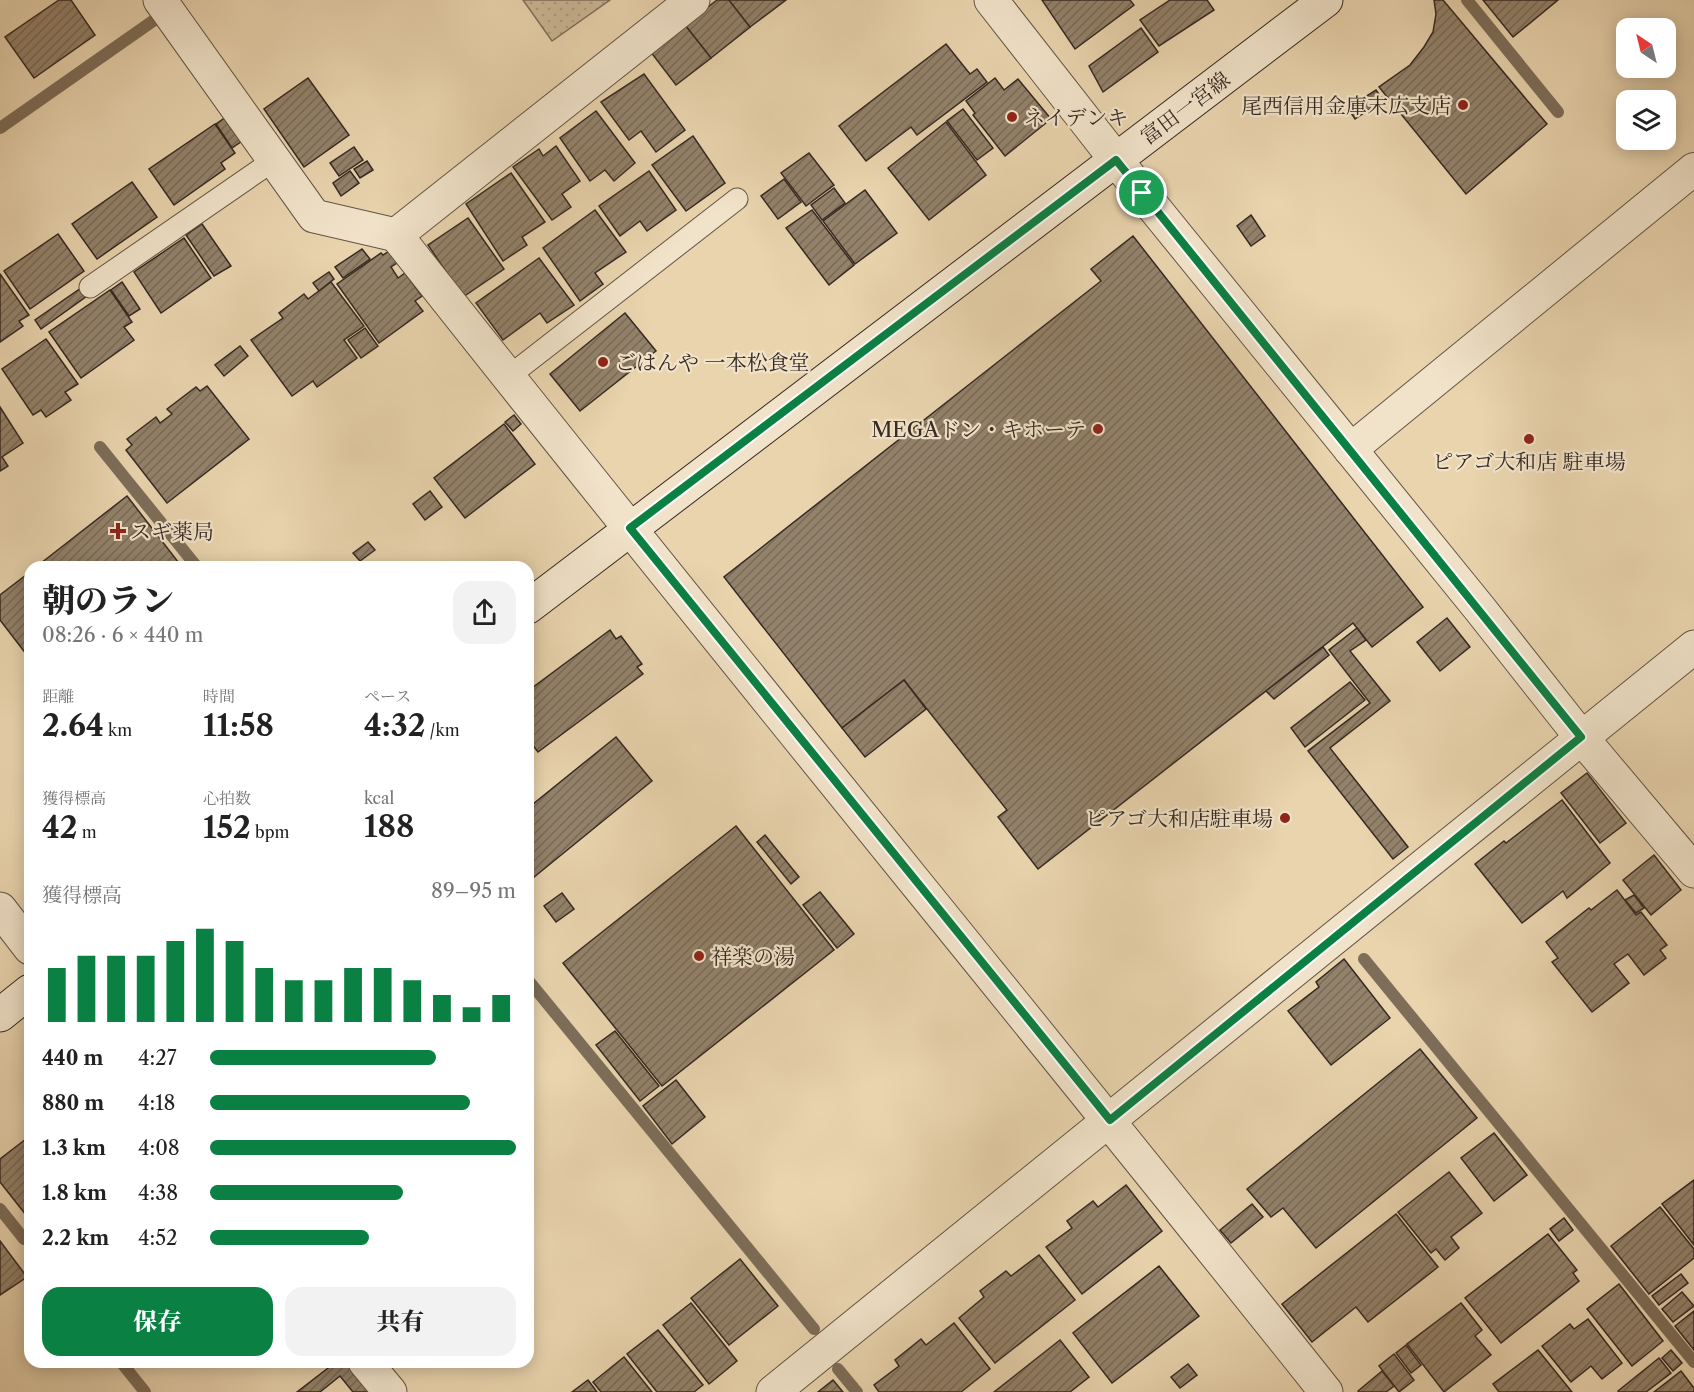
<!DOCTYPE html>
<html lang="ja">
<meta charset="utf-8">
<style>
:root{--surface:#fff;--page:#f2f2f2;--text:#222;--muted:#767676;--accent:#0b8043}
body{margin:0;font-family:"Libre Caslon Text","Noto Serif JP",serif;background:var(--page);color:var(--text);height:100vh;display:flex;flex-direction:column;font-size:22px;white-space:nowrap}
*{box-sizing:border-box;margin:0}
p{font-size:20px;color:var(--muted)}
.icon{flex:none;width:33px;height:33px;fill:none;stroke:currentColor;stroke-width:2;stroke-linecap:round;stroke-linejoin:round}
.map{position:relative;flex:1;overflow:hidden}
.panel{position:absolute;left:24px;top:561px;width:510px;height:807px;display:flex;flex-direction:column;background:var(--surface);border-radius:18px;box-shadow:0 3px 15px #0003}
.panel>*{flex:none}
.needle{width:39px;rotate:325deg}
.tools{position:absolute;left:1616px;top:18px;display:grid;gap:12px}
.tools a{display:grid;place-items:center;width:60px;height:60px;border-radius:12px;background:var(--surface);box-shadow:0 3px 15px #0003;font-size:30px}
.pin{position:absolute;display:grid;place-items:center;width:51px;height:51px;color:#fff;margin:-26px;border:3px solid #fff;border-radius:50%;box-shadow:0 2px 6px #0007}
.round{display:grid;place-items:center;flex:none;width:63px;height:63px;border-radius:18px;background:var(--page)}
.summary{display:flex;align-items:center;justify-content:space-between;height:102px;padding:0 18px}
h1{font-size:33px;font-weight:800;line-height:45px}
.figures{display:grid;grid-template-columns:repeat(3,1fr);gap:9px;height:102px;padding:6px 18px}
.figures div{display:grid;align-content:center}
.figures b{font-size:30px;font-weight:800}
.figures small{font-size:16px;font-weight:400}
.figures p{font-size:16px}
.chart{height:168px;padding:12px 18px}
.chart p{display:flex;justify-content:space-between}
.chart svg{width:100%;height:108px;margin-top:6px;stroke:var(--accent);stroke-width:6}
.primary-button{display:flex;gap:12px;margin-top:auto;padding:12px 18px}
.primary-button a{flex:1;height:69px;border-radius:18px;background:var(--accent);color:#fff;font-size:24px;font-weight:800;line-height:69px;text-align:center}
.primary-button a+a{background:var(--page);color:var(--text)}
ul{padding:0 18px;list-style:none;font-size:20px}
li{display:grid;grid-template-columns:96px 72px 1fr;align-items:center;height:45px}
li i{height:15px;border-radius:8px;background:var(--accent)}
.map>svg:first-child{display:block}
</style>
<div class="map">
<svg width="1694" height="1392" viewBox="0 0 1694 1392">
<defs>
<pattern id="grass-dots" width="8" height="8" patternUnits="userSpaceOnUse" patternTransform="scale(1.5)"><rect width="8" height="8" fill="#cbb796"/><path d="M2 2h.1M6 6h.1" fill="none" stroke="#af9d81" stroke-width="1.8" stroke-linecap="round"/></pattern>
<pattern id="building-hatch" width="6" height="6" patternUnits="userSpaceOnUse" patternTransform="scale(1.5)"><rect width="6" height="6" fill="#93826b"/><path d="M-1 1l2-2M0 6l6-6M5 7l2-2" fill="none" stroke="#796a58"/></pattern>
</defs>
<rect width="100%" height="100%" fill="#e9d4ae"/>
<filter id="stains"><feTurbulence type="fractalNoise" baseFrequency=".00333" numOctaves="4"/><feColorMatrix values="0 0 0 0 .2 0 0 0 0 .09 0 0 0 0 .02 0 0 0 .5 -.17"/></filter>
<radialGradient id="worn" r=".72"><stop offset=".6" stop-color="#630" stop-opacity="0"/><stop offset="1" stop-color="#630" stop-opacity=".3"/></radialGradient>
<!-- grass -->
<polygon fill="url(#grass-dots)" stroke="#80705c" stroke-width="1.5" points="523,0 610,0 552,41"/>
<g fill="none" stroke-linecap="round" stroke-linejoin="round">
<!-- stream -->
<g stroke="#7d6d59" stroke-width="12">
<polyline points="1467,0 1558,112"/>
<polyline points="0,128 160,16"/>
<polyline points="100,447 197,567"/>
<polyline points="1364,959 1694,1362"/>
<polyline points="528,980 814,1329"/>
<polyline points="0,1209 24,1239"/>
<polyline points="121,1362 145,1392"/>
<polyline points="838,1369 857,1392"/>
</g>
</g>
<!-- building -->
<g fill="url(#building-hatch)" stroke="#362922" stroke-width="1.5">
<polygon points="59,0 71,0 95,35 34,78 5,37"/>
<polygon points="717,0 729,0 750,27 711,58 685,25"/>
<polygon points="729,0 786,0 750,27"/>
<polygon points="1042,0 1130,0 1134,5 1075,49"/>
<polygon points="1170,0 1207,0 1214,10 1159,46 1140,20"/>
<polygon points="1434,0 1443,0 1547,124 1466,194 1379,87 1410,65 1424,47 1433,32 1436,14"/>
<polygon points="1483,0 1558,0 1513,37"/>
<polygon points="685,25 711,58 676,85 650,51"/>
<polygon points="1141,28 1158,52 1103,92 1089,66"/>
<polygon points="946,44 970,74 977,69 987,82 917,135 911,127 866,161 839,126"/>
<polygon points="644,74 685,130 656,152 641,131 629,140 601,102"/>
<polygon points="308,78 349,135 304,167 264,109"/>
<polygon points="995,78 1004,90 1018,79 1051,119 1005,156 973,115 975,113 966,101"/>
<polygon points="1376,90 1383,100 1355,119 1348,108"/>
<polygon points="963,109 993,148 977,160 947,121"/>
<polygon points="596,111 635,163 614,181 605,170 590,181 560,138"/>
<polygon points="226,117 242,141 232,148 216,124"/>
<polygon points="946,122 986,175 929,220 888,168"/>
<polygon points="215,124 235,153 221,163 225,169 174,205 149,169"/>
<polygon points="693,136 725,183 686,211 652,165"/>
<polygon points="556,146 580,181 562,194 571,207 552,220 513,167 539,149 543,156"/>
<polygon points="354,147 363,160 339,176 330,163"/>
<polygon points="809,153 834,185 806,206 781,173"/>
<polygon points="367,161 373,170 360,178 354,169"/>
<polygon points="350,171 359,183 341,196 333,183"/>
<polygon points="649,171 676,210 647,231 640,221 620,236 599,206"/>
<polygon points="511,173 545,222 522,237 527,245 503,261 466,204"/>
<polygon points="784,179 801,202 778,219 761,196"/>
<polygon points="132,182 157,217 97,259 72,224"/>
<polygon points="834,188 845,203 822,220 811,205"/>
<polygon points="865,190 897,233 855,264 823,221"/>
<polygon points="595,210 626,252 595,273 603,284 580,301 543,248"/>
<polygon points="812,210 854,265 829,285 786,228"/>
<polygon points="1251,215 1265,236 1251,246 1237,226"/>
<polygon points="468,218 504,269 463,297 428,245"/>
<polygon points="202,224 231,266 214,276 186,235"/>
<polygon points="58,234 84,271 30,309 4,271"/>
<polygon points="1133,236 1423,607 1372,647 1353,623 1038,869 998,817 1007,810 904,680 842,728 724,577 1101,281 1091,269"/>
<polygon points="184,238 211,278 161,313 134,272"/>
<polygon points="362,249 370,259 343,278 335,267"/>
<polygon points="389,251 397,263 391,267 398,278 405,273 422,296 415,301 423,311 379,343 337,284 381,253 383,255"/>
<polygon points="539,258 574,305 547,323 540,313 503,340 476,303"/>
<polygon points="329,272 334,279 319,291 313,283"/>
<polygon points="0,274 29,315 19,321 23,326 0,342"/>
<polygon points="122,282 140,309 129,316 111,290"/>
<polygon points="331,282 364,326 344,340 357,358 317,387 313,381 292,396 251,340 283,318 279,313 304,294 308,299"/>
<polygon points="81,288 87,296 41,329 35,320"/>
<polygon points="110,290 132,322 124,327 134,340 81,378 49,332"/>
<polygon points="625,313 656,351 580,411 550,374"/>
<polygon points="365,328 378,346 361,358 348,340"/>
<polygon points="46,339 78,384 65,392 71,400 46,417 41,410 33,415 2,369"/>
<polygon points="240,346 248,356 224,376 215,365"/>
<polygon points="207,386 249,439 167,503 126,450 132,445 127,439 156,417 160,423 172,414 167,409 196,387 200,391"/>
<polygon points="0,407 23,443 2,457 8,466 0,471"/>
<polygon points="514,415 521,424 513,431 505,422"/>
<polygon points="504,424 535,464 465,518 434,478"/>
<polygon points="430,491 442,507 425,520 413,504"/>
<polygon points="127,496 182,567 36,567"/>
<polygon points="368,542 375,550 360,561 353,553"/>
<polygon points="30,572 30,659 0,620 0,595"/>
<polygon points="1447,618 1470,647 1440,671 1417,642"/>
<polygon points="1357,628 1366,640 1350,651 1390,701 1330,748 1408,847 1393,859 1308,751 1370,703 1329,650"/>
<polygon points="610,630 616,639 621,636 642,664 637,667 643,674 538,752 528,739 528,691"/>
<polygon points="1323,647 1329,655 1274,699 1266,691"/>
<polygon points="904,680 926,709 865,757 842,728"/>
<polygon points="1350,682 1365,700 1305,747 1291,728"/>
<polygon points="616,737 652,781 528,882 528,808"/>
<polygon points="1587,773 1626,823 1600,843 1561,793"/>
<polygon points="1562,800 1610,863 1567,898 1563,891 1522,923 1475,864 1504,841 1506,843"/>
<polygon points="736,826 834,950 662,1086 563,963"/>
<polygon points="765,835 799,877 791,884 757,842"/>
<polygon points="1654,855 1681,890 1651,915 1623,880"/>
<polygon points="1617,890 1636,915 1641,912 1667,945 1660,950 1666,958 1644,975 1628,954 1614,964 1629,983 1592,1012 1552,962 1558,958 1546,942 1589,908 1591,910"/>
<polygon points="820,892 854,934 837,948 803,905"/>
<polygon points="562,893 574,909 556,922 544,906"/>
<polygon points="1634,895 1644,908 1636,913 1625,900"/>
<polygon points="1344,959 1390,1018 1331,1065 1288,1011 1319,987 1316,982"/>
<polygon points="615,1031 659,1086 640,1101 596,1045"/>
<polygon points="1420,1049 1477,1118 1316,1248 1283,1208 1271,1217 1247,1189"/>
<polygon points="676,1080 705,1117 672,1144 643,1106"/>
<polygon points="1494,1133 1527,1175 1494,1201 1461,1158"/>
<polygon points="30,1136 30,1220 0,1182 0,1159"/>
<polygon points="1449,1172 1482,1213 1451,1237 1459,1248 1445,1260 1436,1249 1431,1253 1398,1212"/>
<polygon points="1694,1180 1694,1245 1662,1204"/>
<polygon points="1126,1185 1162,1231 1082,1294 1046,1247 1072,1228 1067,1221 1093,1201 1098,1207"/>
<polygon points="1252,1204 1263,1217 1231,1243 1220,1230"/>
<polygon points="1660,1207 1694,1249 1694,1258 1649,1294 1611,1246"/>
<polygon points="1396,1214 1438,1267 1368,1322 1356,1307 1312,1342 1282,1304"/>
<polygon points="1564,1218 1573,1230 1559,1241 1550,1229"/>
<polygon points="1548,1234 1577,1270 1573,1273 1579,1281 1501,1343 1465,1298"/>
<polygon points="0,1241 27,1277 0,1295"/>
<polygon points="1039,1255 1075,1300 995,1363 959,1318 984,1297 980,1291 1006,1271 1011,1276"/>
<polygon points="740,1259 778,1306 729,1345 691,1298"/>
<polygon points="1159,1266 1199,1316 1112,1383 1073,1333"/>
<polygon points="1681,1274 1688,1283 1659,1305 1652,1296"/>
<polygon points="1619,1284 1663,1341 1632,1366 1587,1309"/>
<polygon points="1682,1292 1694,1306 1673,1322 1662,1309"/>
<polygon points="691,1303 737,1361 709,1384 663,1325"/>
<polygon points="1461,1303 1482,1330 1475,1336 1491,1355 1444,1392 1407,1344"/>
<polygon points="1694,1311 1694,1350 1675,1326"/>
<polygon points="1588,1319 1622,1363 1602,1379 1591,1366 1571,1382 1542,1346 1570,1324 1574,1329"/>
<polygon points="954,1323 990,1369 961,1392 879,1392 874,1385 899,1366 895,1360 921,1339 926,1345"/>
<polygon points="658,1330 703,1385 694,1392 657,1392 627,1354"/>
<polygon points="1060,1340 1089,1377 1070,1392 994,1392"/>
<polygon points="1406,1345 1421,1365 1411,1373 1396,1353"/>
<polygon points="1538,1350 1572,1392 1499,1392 1493,1384"/>
<polygon points="1671,1350 1682,1363 1673,1371 1662,1358"/>
<polygon points="1394,1354 1414,1380 1399,1392 1379,1366"/>
<polygon points="624,1357 652,1392 601,1392 593,1382"/>
<polygon points="1659,1358 1671,1373 1646,1392 1619,1392 1618,1391"/>
<polygon points="329,1362 348,1362 372,1392 353,1392 340,1376 320,1392 297,1392 332,1365"/>
<polygon points="1188,1364 1197,1375 1180,1388 1171,1377"/>
<polygon points="1382,1371 1394,1386 1386,1392 1359,1392 1358,1391"/>
<polygon points="1681,1371 1694,1388 1694,1392 1654,1392"/>
<polygon points="588,1380 597,1392 572,1392"/>
<polygon points="833,1380 843,1392 818,1392"/>
</g>
<g fill="none" stroke-linecap="round" stroke-linejoin="round">
<!-- service casing -->
<g stroke="#635445" stroke-width="23">
<g id="service">
<polyline points="90,287 274,160"/>
<polyline points="508,377 737,199"/>
</g>
</g>
<!-- pedestrian casing -->
<g stroke="#635445" stroke-width="34">
<polyline id="pedestrian" points="1350,450 1694,169"/>
</g>
<!-- minor casing -->
<g stroke="#635445" stroke-width="35">
<g id="minor">
<polyline points="160,0 314,216 396,235"/>
<polyline points="991,0 1142,193 1480,609 1581,737 1694,871"/>
<path d="M396,235C702,624 1018,1005 1326,1392"/>
<polyline points="396,235 693,0"/>
<polyline points="0,909 30,948"/>
<polyline points="365,1362 390,1392"/>
<polyline points="773,1392 1694,647"/>
</g>
</g>
<!-- secondary casing -->
<g stroke="#362922" stroke-width="35">
<g id="secondary">
<polyline points="528,607 1326,0"/>
<polyline points="0,1015 30,991"/>
</g>
</g>
<!-- service -->
<use href="#service" stroke="#f1e3ca" stroke-width="21"/>
<!-- pedestrian -->
<use href="#pedestrian" stroke="#f1e3ca" stroke-width="32"/>
<!-- minor -->
<use href="#minor" stroke="#f1e3ca" stroke-width="33"/>
<!-- secondary -->
<use href="#secondary" stroke="#f1e3ca" stroke-width="33"/>
</g>
<g fill="none" stroke-linecap="round" stroke-linejoin="round">
<!-- route casing -->
<g stroke="#fff" stroke-width="12">
<polygon id="route" points="1116,160 1581,737 1110,1120 630,528"/>
</g>
<!-- route -->
<use href="#route" stroke="#0b8043" stroke-width="8"/>
</g>
<!-- markers -->
<g fill="#8f2418" stroke="#f1e3ca" stroke-width="2">
<circle cx="1463" cy="105" r="6"/>
<circle cx="1012" cy="117" r="6"/>
<circle cx="603" cy="362" r="6"/>
<circle cx="1098" cy="429" r="6"/>
<circle cx="1529" cy="439" r="6"/>
<path d="M115 522h6v6h6v6h-6v6h-6v-6h-6v-6h6z"/>
<circle cx="1285" cy="818" r="6"/>
<circle cx="699" cy="956" r="6"/>
</g>
<g text-anchor="middle" dominant-baseline="central" stroke-width="4.5" stroke-linejoin="round" paint-order="stroke">
<!-- poi labels -->
<g font-size="21" fill="#362922" stroke="#f1e3ca" text-anchor="start">
<text x="1451" y="105" text-anchor="end">尾西信用金庫末広支店</text>
<text x="1024" y="117">ネイデンキ</text>
<text x="615" y="362">ごはんや 一本松食堂</text>
<text x="1086" y="429" text-anchor="end">MEGAドン・キホーテ</text>
<text x="1529" y="461" text-anchor="middle">ピアゴ大和店 駐車場</text>
<text x="130" y="531">スギ薬局</text>
<text x="1273" y="818" text-anchor="end">ピアゴ大和店駐車場</text>
<text x="711" y="956">祥楽の湯</text>
</g>
<!-- street labels -->
<g font-size="21" fill="#362922" stroke="#f1e3ca">
<text transform="translate(1185 108) rotate(-37)">富田一宮線</text>
</g>
</g>
<rect width="100%" height="100%" filter="url(#stains)"/>
<rect width="100%" height="100%" fill="url(#worn)"/>
</svg>
<div class="tools">
<a><svg class="needle" viewBox="-14 -14 28 28"><path d="M0-13l5 13h-10z" fill="#e53935"/><path d="M0 13l5-13h-10z" fill="#767676"/></svg></a>
<a><svg class="icon" aria-label="layers" viewBox="0 0 24 24"><path d="M12 4l9 5-9 5-9-5zM3 14l9 5 9-5"/></svg></a>
</div>
<div class="pin" style="left:1142px;top:193px;background:#1e9e55"><svg class="icon" aria-label="arrive" viewBox="0 0 24 24"><path d="M6 21V4h12l-3 4 3 4H6"/></svg></div>
<section class="panel">
<div class="summary"><div><h1>朝のラン</h1><p>08:26 · 6 × 440 m</p></div><a class="round"><svg class="icon" aria-label="share" viewBox="0 0 24 24"><path d="M12 15V3M7 8l5-5 5 5M5 13v7h14v-7"/></svg></a></div>
<div class="figures">
<div><p>距離</p><b>2.64<small> km</small></b></div>
<div><p>時間</p><b>11:58</b></div>
<div><p>ペース</p><b>4:32<small> /km</small></b></div>
</div>
<div class="figures">
<div><p>獲得標高</p><b>42<small> m</small></b></div>
<div><p>心拍数</p><b>152<small> bpm</small></b></div>
<div><p>kcal</p><b>188</b></div>
</div>
<div class="chart"><p><span>獲得標高</span>89–95 m</p>
<svg viewBox="0 0 160 44" preserveAspectRatio="none"><path d="M5 44V22M15 44V17M25 44V17M35 44V17M45 44V11M55 44V6M65 44V11M75 44V22M85 44V27M95 44V27M105 44V22M115 44V22M125 44V27M135 44V33M145 44V38M155 44V33"/></svg>
</div>
<ul>
<li><b>440 m</b>4:27<i style="width:74%"></i></li>
<li><b>880 m</b>4:18<i style="width:85%"></i></li>
<li><b>1.3 km</b>4:08<i style="width:100%"></i></li>
<li><b>1.8 km</b>4:38<i style="width:63%"></i></li>
<li><b>2.2 km</b>4:52<i style="width:52%"></i></li>
</ul>
<div class="primary-button"><a>保存</a><a>共有</a></div>
</section>
</div>
